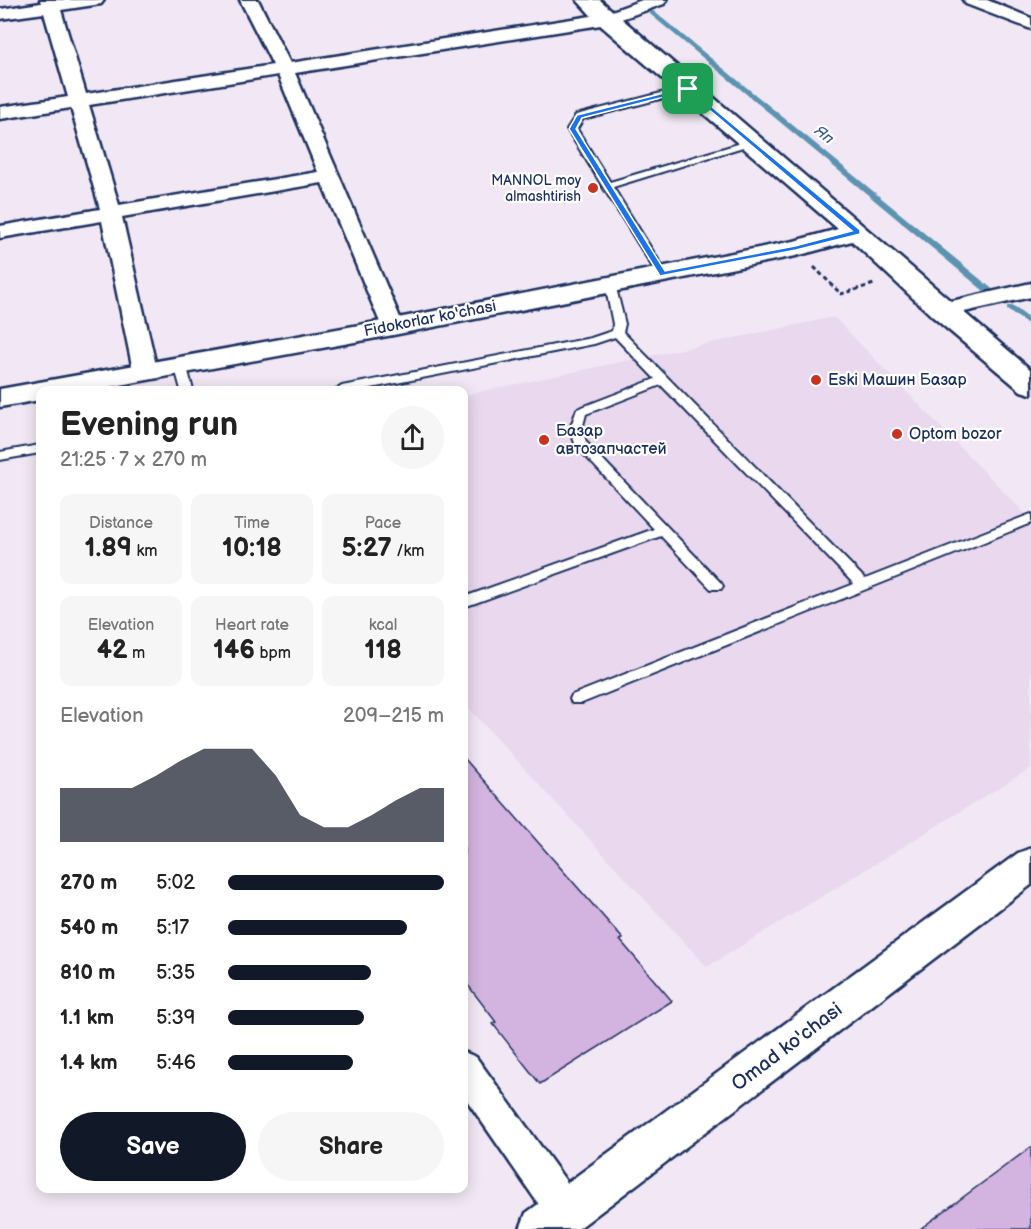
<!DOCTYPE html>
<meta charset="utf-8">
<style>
:root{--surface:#fff;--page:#f6f6f6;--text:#222;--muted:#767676;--accent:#111827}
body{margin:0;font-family:"Balsamiq Sans",sans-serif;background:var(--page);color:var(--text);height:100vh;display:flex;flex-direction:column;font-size:22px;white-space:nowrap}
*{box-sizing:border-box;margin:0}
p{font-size:20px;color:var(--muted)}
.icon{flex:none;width:33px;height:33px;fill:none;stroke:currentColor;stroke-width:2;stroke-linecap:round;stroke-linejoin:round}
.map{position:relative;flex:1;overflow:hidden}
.sheet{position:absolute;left:36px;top:386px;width:432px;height:807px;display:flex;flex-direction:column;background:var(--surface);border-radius:12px;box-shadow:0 3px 15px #0003}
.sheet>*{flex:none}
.pin{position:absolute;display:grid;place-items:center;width:51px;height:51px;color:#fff;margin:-26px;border-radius:12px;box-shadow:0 3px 9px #0006}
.round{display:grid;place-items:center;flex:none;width:63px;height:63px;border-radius:32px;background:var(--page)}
.head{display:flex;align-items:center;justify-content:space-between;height:102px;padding:0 24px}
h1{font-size:33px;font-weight:700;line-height:45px}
.metrics{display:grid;grid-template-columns:repeat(3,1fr);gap:9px;height:102px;padding:6px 24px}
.metrics div{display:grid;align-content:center;border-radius:12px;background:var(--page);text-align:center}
.metrics b{font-size:26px;font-weight:700}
.metrics small{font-size:16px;font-weight:400}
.metrics p{font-size:16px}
.chart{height:168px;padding:12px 24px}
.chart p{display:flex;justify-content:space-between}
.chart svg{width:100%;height:108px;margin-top:6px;fill:var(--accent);opacity:.7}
.button{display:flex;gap:12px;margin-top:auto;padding:12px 24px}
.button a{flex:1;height:69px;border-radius:36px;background:var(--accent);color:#fff;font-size:24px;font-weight:700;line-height:69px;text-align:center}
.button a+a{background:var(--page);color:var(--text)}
ul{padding:0 24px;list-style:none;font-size:20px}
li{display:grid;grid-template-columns:96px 72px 1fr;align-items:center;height:45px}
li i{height:15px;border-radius:8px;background:var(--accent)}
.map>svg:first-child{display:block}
</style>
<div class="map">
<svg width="1031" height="1229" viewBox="0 0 1031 1229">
<rect width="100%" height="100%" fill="#f2e8f5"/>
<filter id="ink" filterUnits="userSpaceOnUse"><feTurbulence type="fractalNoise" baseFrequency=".0167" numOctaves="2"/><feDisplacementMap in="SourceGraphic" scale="12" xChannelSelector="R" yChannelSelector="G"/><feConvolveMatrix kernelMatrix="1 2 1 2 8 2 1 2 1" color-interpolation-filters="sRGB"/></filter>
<g filter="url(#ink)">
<!-- built -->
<polygon fill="#e9d8ee" points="834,317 1031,520 1031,768 707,967 467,706 464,706 464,395"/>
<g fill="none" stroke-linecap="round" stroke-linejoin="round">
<!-- stream -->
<g fill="#5c93b1" fill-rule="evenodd">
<polygon points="633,0 640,0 996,292 996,296 990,296"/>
<polygon points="1007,306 1013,306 1031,320 1031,326 1007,310"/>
</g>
</g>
<!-- building -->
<g fill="#d3b3df" stroke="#1b2f5e" stroke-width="1.5">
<polygon points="464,758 623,939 620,940 672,1001 540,1084 493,1024 496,1022 464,980"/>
<polygon points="1031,1147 1031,1229 920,1229"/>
</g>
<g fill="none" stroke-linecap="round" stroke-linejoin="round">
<!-- service casing -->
<g stroke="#1b2f5e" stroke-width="4">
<g id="service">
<polygon points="688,86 693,89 691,91 583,119 577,129 610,182 748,141 756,143 613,187 667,274 662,277 657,274 567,129 576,115"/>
<polygon points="610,281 615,284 625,324 623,332 865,579 1031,514 1031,523 582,703 572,703 570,699 572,695 854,584 661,385 586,414 582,429 586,442 721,583 723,586 721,589 711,589 661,536 464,607 464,597 654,529 576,446 570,429 577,409 655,379 615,337 594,344 361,390 336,390 342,386 591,338 612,331 613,324 605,284"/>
<polygon points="180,360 186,364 193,390 181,390 174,364"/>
<polygon points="40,445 40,453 0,460 0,452"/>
</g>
</g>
<!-- minor casing -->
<g stroke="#1b2f5e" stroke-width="5">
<g id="minor">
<path d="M40,0H104L101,4L61,10L86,94L273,65L240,0H258L290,63L604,14L642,0H667L664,4L607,24L295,73L404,327L401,332L393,334L385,332L382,327L322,183L122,217L157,370L153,375L145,377L137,375L133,370L102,221L0,238V226L100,209L71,108L0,119V107L68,97L44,13L0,19V9L41,3ZM278,75L318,172L119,205L89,105Z"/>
<polygon points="963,0 987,0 1031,18 1031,29 966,4"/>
<polygon points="1031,283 1031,297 942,317 934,315 931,310 934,305"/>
<polygon points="464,1052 476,1057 579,1199 584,1212 579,1225 568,1229 553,1225 464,1096"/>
</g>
</g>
<!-- tertiary casing -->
<g stroke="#1b2f5e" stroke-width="5">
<polygon id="tertiary" points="1031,848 1031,885 578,1229 520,1229 526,1213 1018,853"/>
</g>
<!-- primary casing -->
<g stroke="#1b2f5e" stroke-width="5">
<polygon id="primary" points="577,0 600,0 1031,370 1031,394 1021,391 932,316 852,241 796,256 393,335 93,390 40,390 40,400 0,407 0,389 393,319 794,241 838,229 599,24"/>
</g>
<!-- path -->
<polyline stroke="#1b2f5e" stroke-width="3" stroke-dasharray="4.5 3" stroke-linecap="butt" points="814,267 841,294 874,284"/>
<!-- service -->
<use href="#service" fill="#fff" fill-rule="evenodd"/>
<!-- minor -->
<use href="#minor" fill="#fff" fill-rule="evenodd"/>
<!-- tertiary -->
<use href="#tertiary" fill="#fff" fill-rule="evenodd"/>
<!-- primary -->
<use href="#primary" fill="#fff" fill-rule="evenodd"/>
</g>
</g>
<!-- route -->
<path fill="#1a73e8" stroke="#fff" stroke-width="1.5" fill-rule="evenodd" d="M688,87L860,230V234L796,250L660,276L569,129L577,115ZM687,91L852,231L795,246L665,271L576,129L582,118Z"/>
<!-- markers -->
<g fill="#c8321e" stroke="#fff" stroke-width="2">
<circle cx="593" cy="188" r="6"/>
<circle cx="816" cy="380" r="6"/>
<circle cx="897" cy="434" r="6"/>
<circle cx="544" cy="440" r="6"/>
</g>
<g text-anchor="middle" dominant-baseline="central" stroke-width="4.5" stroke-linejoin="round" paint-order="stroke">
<!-- far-poi labels -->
<g font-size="14" fill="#1b2f5e" stroke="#fff" text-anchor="end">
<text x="581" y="180">MANNOL moy<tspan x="581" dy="16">almashtirish</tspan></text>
</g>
<!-- far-water labels -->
<g font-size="15" font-style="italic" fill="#365880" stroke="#fff">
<text transform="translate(824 135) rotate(39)">Яп</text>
</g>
<!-- street labels -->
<g font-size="16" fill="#1b2f5e" stroke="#fff">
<text transform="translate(430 319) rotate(-11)">Fidokorlar ko'chasi</text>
</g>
<!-- poi labels -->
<g font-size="16" fill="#1b2f5e" stroke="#fff" text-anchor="start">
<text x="828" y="380">Eski Машин Базар</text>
<text x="556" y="431">Базар<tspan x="556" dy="18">автозапчастей</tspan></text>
<text x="909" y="434">Optom bozor</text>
</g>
<!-- near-street labels -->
<g font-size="20" fill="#1b2f5e" stroke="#fff">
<text transform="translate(787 1047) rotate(-37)">Omad ko'chasi</text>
</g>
</g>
</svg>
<div class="pin" style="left:688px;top:89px;background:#1e9e55"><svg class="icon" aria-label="arrive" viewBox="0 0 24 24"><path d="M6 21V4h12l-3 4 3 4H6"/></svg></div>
<section class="sheet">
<div class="head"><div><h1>Evening run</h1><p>21:25 · 7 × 270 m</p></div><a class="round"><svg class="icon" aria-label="share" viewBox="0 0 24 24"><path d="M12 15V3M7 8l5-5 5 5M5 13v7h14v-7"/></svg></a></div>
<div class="metrics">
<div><p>Distance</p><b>1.89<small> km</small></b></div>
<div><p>Time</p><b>10:18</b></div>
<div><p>Pace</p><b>5:27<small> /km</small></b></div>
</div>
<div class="metrics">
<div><p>Elevation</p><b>42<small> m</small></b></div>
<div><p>Heart rate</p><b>146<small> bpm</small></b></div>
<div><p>kcal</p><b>118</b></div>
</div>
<div class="chart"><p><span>Elevation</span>209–215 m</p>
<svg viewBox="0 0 160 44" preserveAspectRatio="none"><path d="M0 44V22L10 22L20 22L30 22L40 17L50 11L60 6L70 6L80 6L90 17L100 33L110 38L120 38L130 33L140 27L150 22L160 22V44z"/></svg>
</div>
<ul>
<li><b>270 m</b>5:02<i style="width:100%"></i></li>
<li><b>540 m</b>5:17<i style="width:83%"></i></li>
<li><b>810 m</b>5:35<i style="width:66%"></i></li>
<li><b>1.1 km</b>5:39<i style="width:63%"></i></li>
<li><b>1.4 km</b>5:46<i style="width:58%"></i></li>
</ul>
<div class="button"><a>Save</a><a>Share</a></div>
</section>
</div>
